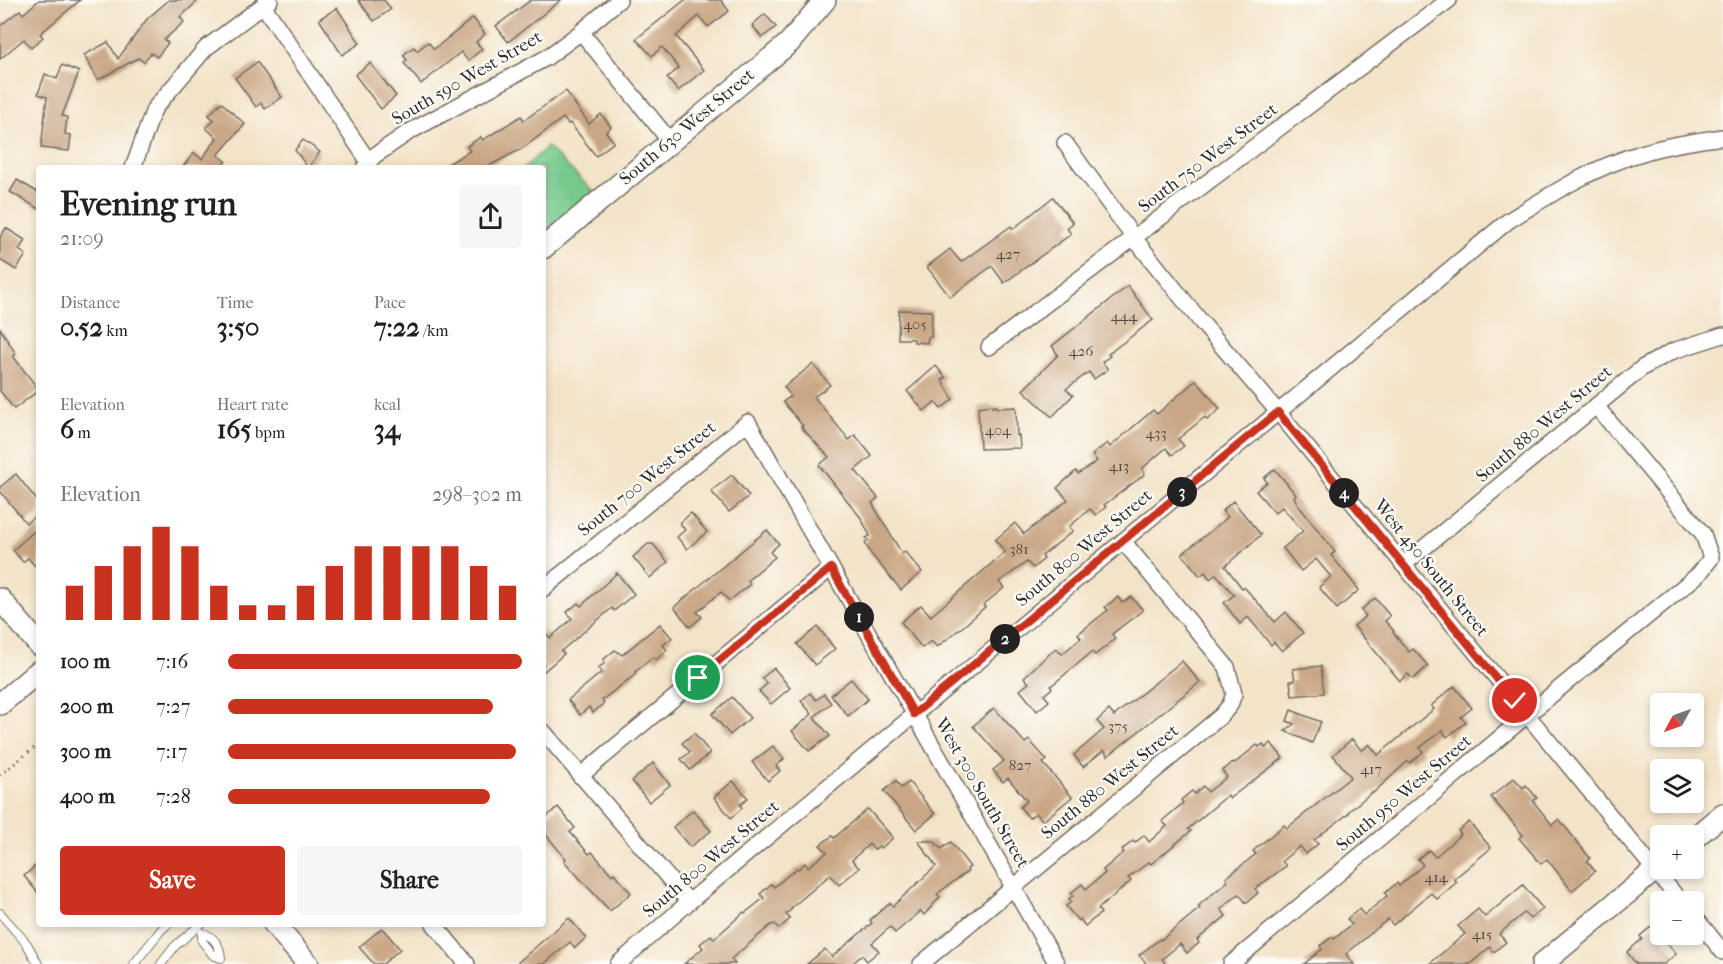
<!DOCTYPE html>
<meta charset="utf-8">
<style>
:root{--surface:#fff;--page:#f6f6f6;--text:#202124;--muted:#757577;--accent:#c8321e}
body{margin:0;font-family:"IM FELL French Canon",serif;background:var(--page);color:var(--text);height:100vh;display:flex;flex-direction:column;font-size:22px;white-space:nowrap}
*{box-sizing:border-box;margin:0}
p{font-size:20px;color:var(--muted)}
.icon{flex:none;width:33px;height:33px;fill:none;stroke:currentColor;stroke-width:2;stroke-linecap:round;stroke-linejoin:round}
.map{position:relative;flex:1;overflow:hidden}
.sheet{position:absolute;left:36px;top:165px;width:510px;height:762px;display:flex;flex-direction:column;background:var(--surface);border-radius:6px;box-shadow:0 3px 9px #0003}
.sheet>*{flex:none}
.needle{width:39px;rotate:230deg}
.fabs{position:absolute;left:1650px;top:693px;display:grid;gap:12px}
.fabs a{display:grid;place-items:center;width:54px;height:54px;border-radius:6px;background:var(--surface);box-shadow:0 3px 9px #0003;font-size:30px}
.pin{position:absolute;display:grid;place-items:center;width:51px;height:51px;color:#fff;margin:-26px;border:3px solid #fff;border-radius:50%;box-shadow:0 2px 6px #0007}
.km{position:absolute;width:30px;height:30px;margin:-15px;border-radius:50%;background:#222;color:#fff;font-size:16px;line-height:30px;text-align:center}
.round{display:grid;place-items:center;flex:none;width:63px;height:63px;border-radius:6px;background:var(--page)}
.head{display:flex;align-items:center;justify-content:space-between;height:102px;padding:0 24px}
h1{font-size:33px;font-weight:700;line-height:45px}
.stats{display:grid;grid-template-columns:repeat(3,1fr);gap:9px;height:102px;padding:6px 24px}
.stats div{display:grid;align-content:center}
.stats b{font-size:26px;font-weight:700}
.stats small{font-size:16px;font-weight:400}
.stats p{font-size:16px}
.chart{height:168px;padding:12px 24px}
.chart p{display:flex;justify-content:space-between}
.chart svg{width:100%;height:108px;margin-top:6px;stroke:var(--accent);stroke-width:6}
.primary-button{display:flex;gap:12px;margin-top:auto;padding:12px 24px}
.primary-button a{flex:1;height:69px;border-radius:6px;background:var(--accent);color:#fff;font-size:24px;font-weight:700;line-height:69px;text-align:center}
.primary-button a+a{background:var(--page);color:var(--text)}
ul{padding:0 24px;list-style:none;font-size:20px}
li{display:grid;grid-template-columns:96px 72px 1fr;align-items:center;height:45px}
li i{height:15px;border-radius:8px;background:var(--accent)}
.map>svg:first-child{display:block}
</style>
<div class="map">
<svg width="1723" height="964" viewBox="0 0 1723 964">
<rect width="100%" height="100%" fill="#fdfcf7"/>
<filter id="ink" filterUnits="userSpaceOnUse"><feTurbulence type="fractalNoise" baseFrequency=".0167" numOctaves="2"/><feDisplacementMap in="SourceGraphic" scale="12" xChannelSelector="R" yChannelSelector="G"/><feConvolveMatrix kernelMatrix="1 2 1 2 8 2 1 2 1" color-interpolation-filters="sRGB"/></filter>
<filter id="wash" filterUnits="userSpaceOnUse"><feTurbulence type="fractalNoise" baseFrequency=".008" numOctaves="4" result="noise"/><feDisplacementMap in="SourceGraphic" scale="24" xChannelSelector="R" yChannelSelector="G"/><feGaussianBlur stdDeviation="1.35" result="paint"/><feColorMatrix in="noise" values="0 0 0 0 0 0 0 0 0 0 0 0 0 0 0 0 0 1.4 0 .05"/><feComposite in="paint" operator="in"/></filter>
<g filter="url(#wash)">
<rect width="100%" height="100%" fill="#f3e3c8"/>
<!-- green -->
<polygon fill="#75c98c" stroke="#507a5c" stroke-width="1.5" points="547,147 594,192 543,235 543,168 524,168"/>
<g id="blocks">
<!-- building -->
<g fill="#c9a684">
<polygon points="39,0 80,0 40,34 43,37 31,48 24,39 0,59 0,26 20,10 23,14"/>
<polygon points="169,0 199,0 180,17 184,22 164,40 168,43 157,57 151,53 144,62 138,58 98,80 84,55 108,42 118,59 147,19"/>
<polygon points="358,0 384,0 391,9 374,21"/>
<polygon points="531,0 561,0 508,42 496,26"/>
<polygon points="685,0 721,0 729,11 708,27 699,16 676,36 704,70 678,91 667,78 679,68 662,47 652,56 636,39"/>
<polygon points="337,8 360,43 342,55 319,19"/>
<polygon points="765,14 776,27 762,38 752,25"/>
<polygon points="473,18 485,34 476,42 482,49 468,61 461,52 421,84 404,63 407,60 403,55 414,47 417,51 428,42 434,49"/>
<polygon points="257,62 282,97 265,109 261,103 256,107 235,78"/>
<polygon points="370,63 396,96 381,109 355,75"/>
<polygon points="62,65 79,72 62,116 67,117 65,134 71,135 69,151 41,148 47,97 38,94 45,74 57,79"/>
<polygon points="566,91 589,124 601,114 611,127 606,132 614,142 596,156 570,123 568,124 563,118 523,148 485,168 441,168 470,151 467,146 481,137 483,140 521,116 524,120"/>
<polygon points="221,102 245,124 218,155 226,161 220,168 182,168 194,153 202,159 217,138 206,128 214,120 209,115"/>
<polygon points="303,140 320,152 308,168 295,150"/>
<polygon points="17,180 39,193 39,209 10,192"/>
<polygon points="1053,197 1073,223 1067,228 1071,234 1004,283 992,266 950,297 927,267 950,249 961,262 1011,226 1013,229"/>
<polygon points="6,228 25,240 19,250 26,255 16,270 0,260 0,237"/>
<polygon points="1128,286 1153,320 1108,354 1110,356 1102,362 1108,369 1094,379 1089,372 1066,389 1073,395 1052,417 1023,390 1058,355 1052,346"/>
<polygon points="899,310 932,311 931,337 928,337 927,343 914,342 914,339 898,339"/>
<polygon points="0,328 16,354 13,356 39,390 14,409 0,391"/>
<polygon points="813,364 830,385 814,397 849,440 855,435 872,456 855,470 878,498 872,503 902,554 905,552 922,572 901,590 871,554 865,543 868,541 866,538 870,536 861,518 819,465 829,457 801,427 803,426 783,402 791,396 784,387"/>
<polygon points="936,366 946,378 942,380 953,399 941,409 935,402 924,411 907,391"/>
<polygon points="1196,380 1220,409 1207,420 1205,417 1178,439 1184,446 1172,455 1166,448 1142,469 1145,474 1104,505 1106,507 1096,515 1090,509 1069,527 1073,531 1042,556 1044,559 1033,568 1027,562 999,582 1004,588 983,605 985,607 965,625 937,647 931,641 922,648 901,622 921,605 931,616 1005,552 995,540 1015,523 1024,534 1068,500 1057,488 1076,471 1078,474 1097,461 1092,455 1107,443 1110,447 1153,410 1157,414"/>
<polygon points="992,405 992,407 997,406 997,408 1016,407 1017,436 1019,435 1020,448 980,449 978,407"/>
<polygon points="1275,469 1296,495 1294,497 1299,506 1335,552 1331,555 1359,590 1337,609 1319,587 1331,577 1316,559 1301,571 1283,548 1303,531 1282,507 1275,513 1256,491 1267,482 1264,478"/>
<polygon points="16,474 39,503 39,513 26,523 0,491 0,487"/>
<polygon points="732,475 749,496 729,512 711,491"/>
<polygon points="1233,501 1261,535 1225,566 1242,588 1244,587 1275,622 1286,612 1303,633 1282,651 1274,642 1271,645 1248,617 1240,624 1224,603 1234,595 1216,574 1210,579 1205,572 1200,576 1182,554 1228,517 1222,511"/>
<polygon points="691,513 707,532 687,549 677,537 685,530 680,523"/>
<polygon points="39,527 39,570 28,558 23,562 13,550"/>
<polygon points="767,530 779,544 770,552 775,557 748,580 750,584 729,601 721,592 697,612 702,617 690,627 674,607"/>
<polygon points="648,544 653,544 668,562 650,578 633,557"/>
<polygon points="617,573 634,594 614,611 612,608 561,651 564,654 543,672 543,630 550,638 572,619 567,612 578,603 581,606"/>
<polygon points="1118,597 1122,603 1131,597 1143,610 1112,634 1115,639 1095,655 1092,652 1051,686 1052,688 1044,695 1049,701 1037,711 1020,690 1029,683 1024,677 1056,648 1062,654 1081,638 1078,634 1108,610 1105,607"/>
<polygon points="1375,598 1390,616 1385,621 1394,631 1393,632 1409,652 1413,649 1428,666 1413,679 1408,674 1400,681 1354,626 1366,616 1361,610"/>
<polygon points="660,624 672,638 663,645 667,650 656,660 653,657 635,672 636,674 602,700 604,703 593,713 589,707 580,715 568,700 602,672 598,668 605,663 603,660 615,650 622,655"/>
<polygon points="818,627 835,649 815,665 797,644"/>
<polygon points="1182,661 1200,682 1108,756 1104,750 1083,767 1074,755 1104,729 1097,721 1109,710 1114,716"/>
<polygon points="1321,666 1324,693 1292,696 1290,681 1295,681 1293,669"/>
<polygon points="774,668 790,688 771,704 759,691 767,684 762,678"/>
<polygon points="851,679 868,699 848,716 831,695"/>
<polygon points="1454,686 1472,708 1461,717 1466,722 1447,737 1442,730 1420,748 1423,752 1410,763 1408,761 1373,793 1372,792 1348,812 1349,813 1314,840 1318,844 1306,854 1300,846 1282,861 1286,866 1255,889 1258,893 1246,903 1239,894 1221,909 1226,916 1197,940 1199,943 1187,953 1180,944 1162,959 1166,964 1147,964 1139,955 1160,939 1161,940 1200,908 1198,906 1228,881 1226,878 1256,854 1253,851 1284,825 1287,828 1351,777 1333,755 1352,739 1362,751 1369,744 1378,755 1434,709 1431,706"/>
<polygon points="810,693 816,700 824,694 831,703 814,717 830,736 809,751 792,731 812,714 801,701"/>
<polygon points="732,697 750,718 730,735 712,714"/>
<polygon points="994,708 1025,743 1029,740 1047,760 1043,763 1072,797 1043,821 1036,813 1029,818 1020,807 1027,801 1008,778 1003,782 993,770 1004,761 973,726"/>
<polygon points="1291,710 1321,722 1312,743 1285,731 1294,724 1287,721"/>
<polygon points="694,733 710,753 690,770 681,759 690,752 682,743"/>
<polygon points="1271,743 1283,758 1230,798 1228,795 1188,829 1191,831 1151,864 1149,862 1128,878 1131,881 1098,909 1101,913 1085,926 1080,919 1078,921 1066,906 1071,902 1069,899 1073,896 1071,893 1082,884 1086,889 1105,873 1103,870 1124,852 1122,850 1133,841 1135,843 1144,835 1149,842 1167,826 1162,821 1183,803 1181,800 1192,791 1195,794 1203,786 1208,792 1227,777 1222,771 1234,762 1235,763 1257,745 1259,747 1263,744 1265,748"/>
<polygon points="773,746 784,759 776,766 780,771 768,781 752,762"/>
<polygon points="653,763 670,785 649,802 632,781"/>
<polygon points="1514,778 1523,788 1526,785 1537,798 1533,801 1552,825 1559,819 1590,858 1587,861 1595,871 1572,891 1547,859 1541,864 1519,838 1523,835 1491,797"/>
<polygon points="733,781 748,798 740,805 742,808 731,818 714,797"/>
<polygon points="896,781 901,788 909,782 935,814 916,830 884,791"/>
<polygon points="558,807 575,828 570,832 589,854 592,852 612,875 614,873 631,893 610,911 564,861 566,859 543,831 543,820"/>
<polygon points="868,809 893,838 881,848 879,846 874,850 869,844 852,860 859,868 839,885 830,875 791,908 792,909 786,914 790,919 779,929 775,924 771,925 731,959 735,964 684,964 703,948 700,944 711,935 714,939 744,912 745,913 764,898 760,894 771,884 774,887 797,868 798,869 805,863 808,867 827,852 820,845 832,836 834,838"/>
<polygon points="693,810 711,831 690,847 673,827"/>
<polygon points="1469,822 1491,848 1454,879 1457,882 1437,899 1431,893 1393,925 1388,919 1346,954 1354,964 1304,964 1322,949 1320,946 1332,937 1334,939 1352,924 1347,919 1359,909 1364,915 1387,896 1385,893 1397,883 1399,886 1423,865 1418,859 1429,850 1435,857 1461,834 1458,831"/>
<polygon points="918,841 934,841 941,849 951,842 970,867 967,869 968,871 937,894 940,897 924,915 921,911 895,933 890,927 872,943 879,951 867,961 862,955 852,964 807,964 825,949 832,957 872,923 870,920 890,903 893,906 936,866"/>
<polygon points="39,863 39,894 24,876"/>
<polygon points="1523,885 1543,909 1530,919 1524,913 1499,934 1506,942 1494,952 1490,947 1470,964 1429,964 1465,934 1458,926 1478,909 1485,917"/>
<polygon points="569,918 586,938 575,948 570,942 544,964 516,964"/>
<polygon points="1652,926 1676,954 1664,964 1636,964 1627,952 1642,939 1640,936"/>
<polygon points="382,928 400,949 383,964 374,964 359,947"/>
</g>
</g>
</g>
<g filter="url(#ink)">
<use href="#blocks" fill-opacity="0" stroke="#716b62" stroke-width="1.5"/>
<g fill="none" stroke-linecap="round" stroke-linejoin="round">
<!-- lane casing -->
<g stroke="#716b62" stroke-width="10">
<g id="lane">
<polyline points="0,913 27,944 38,964"/>
<path d="M202,933C214,936 220,946 221,958L213,955L202,941Z"/>
<polyline points="134,964 161,930 168,924"/>
<polyline points="161,964 175,946 201,924"/>
</g>
</g>
<!-- street casing -->
<g stroke="#716b62" stroke-width="18">
<g id="street">
<polyline points="263,5 369,162"/>
<polyline points="581,32 670,141"/>
<polyline points="1065,143 1134,238 1202,323 1278,412 1681,902"/>
<polyline points="133,168 154,109 206,48 270,0"/>
<polyline points="364,168 374,156 409,132 546,58 581,32 619,0"/>
<polyline points="989,347 1449,0"/>
<polyline points="1403,565 1642,368 1673,351 1723,335"/>
<polyline points="543,589 748,422 1057,964"/>
<polyline points="543,731 689,902"/>
<polyline points="580,776 831,568"/>
<polyline points="1694,916 1723,952"/>
<polyline points="434,924 467,964"/>
<path d="M618,964L689,902L1508,221C1551,194 1595,166 1645,152C1671,144 1697,141 1723,137"/>
<polyline points="921,964 1221,716 1230,705 1234,694 1227,667 1123,541"/>
<polyline points="1231,964 1527,715 1699,574 1711,558 1703,534 1596,406"/>
</g>
</g>
<!-- secondary casing -->
<g stroke="#716b62" stroke-width="24">
<g id="secondary">
<polyline points="543,248 789,43 825,0"/>
<polyline points="0,599 39,645"/>
<polyline points="0,704 39,671"/>
<polyline points="1694,838 1723,814"/>
<polyline points="274,924 308,964"/>
<polyline points="1542,964 1660,866"/>
</g>
</g>
<!-- path -->
<polyline stroke="#716b62" stroke-width="3" stroke-dasharray="1.5 4.5" stroke-linecap="butt" points="0,775 39,744"/>
<!-- lane -->
<use href="#lane" stroke="#fff" stroke-width="8"/>
<!-- street -->
<use href="#street" stroke="#fff" stroke-width="15"/>
<!-- secondary -->
<use href="#secondary" stroke="#fff" stroke-width="21"/>
</g>
</g>
<g fill="none" stroke-linecap="round" stroke-linejoin="round" filter="url(#ink)">
<!-- route casing -->
<g stroke="#fff" stroke-width="12">
<polyline id="route" points="698,678 831,568 914,714 1278,412 1515,701"/>
</g>
<!-- route -->
<use href="#route" stroke="#c8321e" stroke-width="8"/>
</g>
<g text-anchor="middle" dominant-baseline="central" stroke-width="4.5" stroke-linejoin="round" paint-order="stroke">
<!-- number labels -->
<g font-size="15" fill="#524a41">
<text x="1008" y="254">427</text>
<text x="1124" y="316">444</text>
<text x="915" y="324">405</text>
<text x="1081" y="351">426</text>
<text x="998" y="430">404</text>
<text x="1156" y="433">433</text>
<text x="1119" y="466">413</text>
<text x="1019" y="549">381</text>
<text x="1118" y="726">375</text>
<text x="1020" y="765">827</text>
<text x="1371" y="769">417</text>
<text x="1436" y="877">414</text>
<text x="1482" y="934">415</text>
</g>
<!-- street labels -->
<g font-size="18" fill="#2b2b2b" stroke="#fdfcf7">
<text transform="translate(467 78) rotate(-30)">South 590 West Street</text>
<text transform="translate(687 127) rotate(-40)">South 630 West Street</text>
<text transform="translate(1208 158) rotate(-37)">South 750 West Street</text>
<text transform="translate(1544 424) rotate(-40)">South 880 West Street</text>
<text transform="translate(647 479) rotate(-39)">South 700 West Street</text>
<text transform="translate(1084 548) rotate(-40)">South 800 West Street</text>
<text transform="translate(1431 568) rotate(51)">West 450 South Street</text>
<text transform="translate(1110 782) rotate(-39)">South 880 West Street</text>
<text transform="translate(982 793) rotate(60)">West 300 South Street</text>
<text transform="translate(1404 793) rotate(-40)">South 950 West Street</text>
<text transform="translate(711 859) rotate(-40)">South 800 West Street</text>
</g>
</g>
</svg>
<div class="fabs">
<a><svg class="needle" viewBox="-14 -14 28 28"><path d="M0-13l5 13h-10z" fill="#e53935"/><path d="M0 13l5-13h-10z" fill="#757577"/></svg></a>
<a><svg class="icon" aria-label="layers" viewBox="0 0 24 24"><path d="M12 4l9 5-9 5-9-5zM3 14l9 5 9-5"/></svg></a>
<a>+</a>
<a>−</a>
</div>
<div class="pin" style="left:698px;top:678px;background:#1e9e55"><svg class="icon" aria-label="arrive" viewBox="0 0 24 24"><path d="M6 21V4h12l-3 4 3 4H6"/></svg></div>
<div class="pin" style="left:1515px;top:701px;background:#d93025"><svg class="icon" aria-label="check" viewBox="0 0 24 24"><path d="M5 12l5 5 9-10"/></svg></div>
<b class="km" style="left:859px;top:617px">1</b>
<b class="km" style="left:1005px;top:639px">2</b>
<b class="km" style="left:1182px;top:492px">3</b>
<b class="km" style="left:1344px;top:493px">4</b>
<section class="sheet">
<div class="head"><div><h1>Evening run</h1><p>21:09</p></div><a class="round"><svg class="icon" aria-label="share" viewBox="0 0 24 24"><path d="M12 15V3M7 8l5-5 5 5M5 13v7h14v-7"/></svg></a></div>
<div class="stats">
<div><p>Distance</p><b>0.52<small> km</small></b></div>
<div><p>Time</p><b>3:50</b></div>
<div><p>Pace</p><b>7:22<small> /km</small></b></div>
</div>
<div class="stats">
<div><p>Elevation</p><b>6<small> m</small></b></div>
<div><p>Heart rate</p><b>165<small> bpm</small></b></div>
<div><p>kcal</p><b>34</b></div>
</div>
<div class="chart"><p><span>Elevation</span>298–302 m</p>
<svg viewBox="0 0 160 44" preserveAspectRatio="none"><path d="M5 44V30M15 44V22M25 44V14M35 44V6M45 44V14M55 44V30M65 44V38M75 44V38M85 44V30M95 44V22M105 44V14M115 44V14M125 44V14M135 44V14M145 44V22M155 44V30"/></svg>
</div>
<ul>
<li><b>100 m</b>7:16<i style="width:100%"></i></li>
<li><b>200 m</b>7:27<i style="width:90%"></i></li>
<li><b>300 m</b>7:17<i style="width:98%"></i></li>
<li><b>400 m</b>7:28<i style="width:89%"></i></li>
</ul>
<div class="primary-button"><a>Save</a><a>Share</a></div>
</section>
</div>
